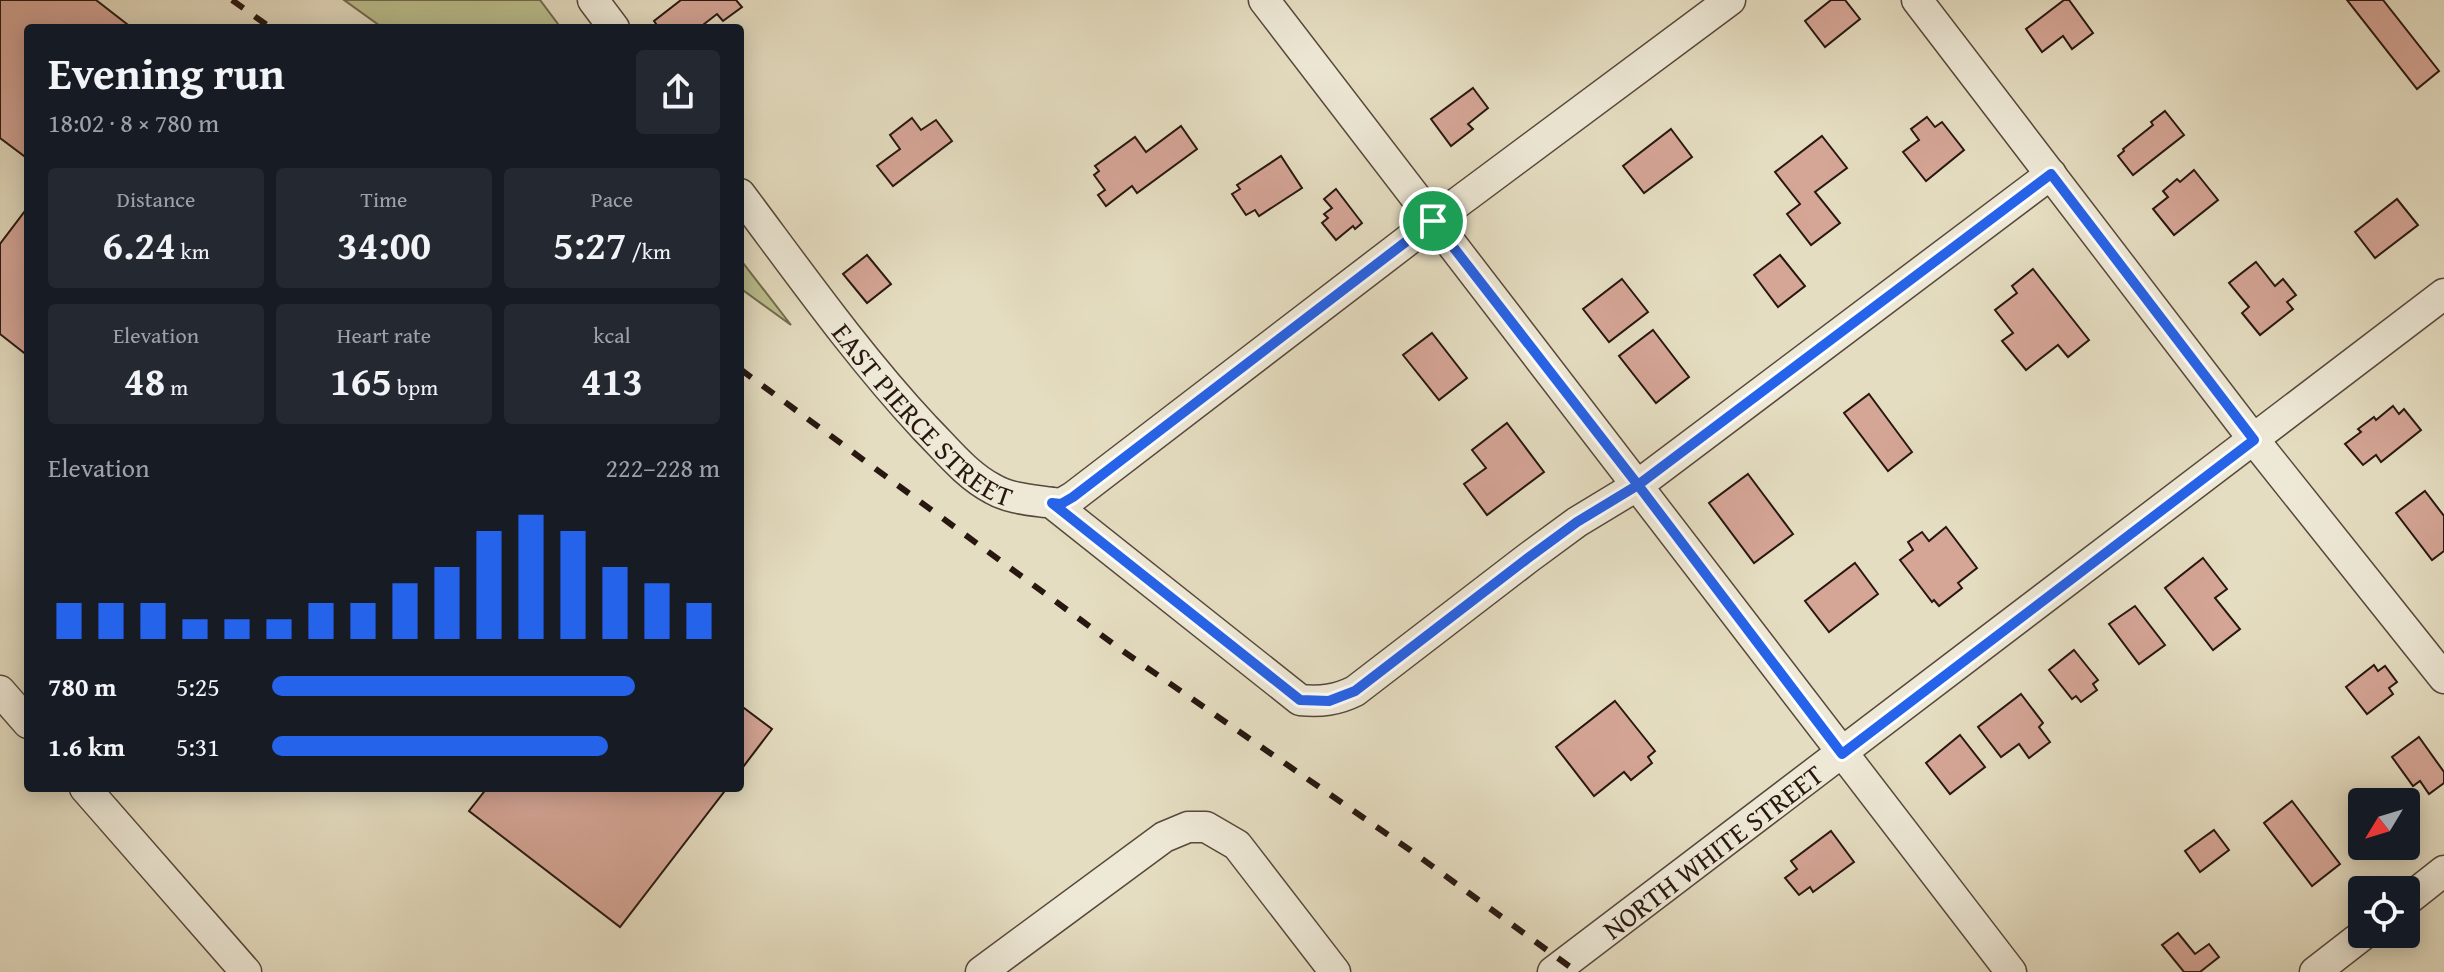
<!DOCTYPE html>
<meta charset="utf-8">
<style>
:root{--surface:#171b24;--page:#242831;--text:#f1f3f6;--muted:#9ea1a6;--accent:#2563eb}
body{margin:0;font-family:"Gentium Book Plus",serif;background:var(--page);color:var(--text);height:100vh;display:flex;flex-direction:column;font-size:30px;white-space:nowrap}
*{box-sizing:border-box;margin:0}
p{font-size:26px;color:var(--muted)}
.icon{flex:none;width:44px;height:44px;fill:none;stroke:currentColor;stroke-width:2;stroke-linecap:round;stroke-linejoin:round}
.map{position:relative;flex:1;overflow:hidden}
.panel{position:absolute;left:24px;top:24px;width:720px;height:768px;display:flex;flex-direction:column;background:var(--surface);border-radius:8px;box-shadow:0 4px 20px #0003}
.panel>*{flex:none}
.needle{width:52px;rotate:232deg}
.tools{position:absolute;left:2348px;top:788px;display:grid;gap:16px}
.tools a{display:grid;place-items:center;width:72px;height:72px;border-radius:8px;background:var(--surface);box-shadow:0 4px 20px #0003;font-size:40px}
.pin{position:absolute;display:grid;place-items:center;width:68px;height:68px;color:#fff;margin:-34px;border:4px solid #fff;border-radius:50%;box-shadow:0 2px 8px #0007}
.round{display:grid;place-items:center;flex:none;width:84px;height:84px;border-radius:8px;background:var(--page)}
.overview{display:flex;align-items:center;justify-content:space-between;height:136px;padding:0 24px}
h1{font-size:44px;font-weight:600;line-height:60px}
.figures{display:grid;grid-template-columns:repeat(3,1fr);gap:12px;height:136px;padding:8px 24px}
.figures div{display:grid;align-content:center;border-radius:8px;background:var(--page);text-align:center}
.figures b{font-size:40px;font-weight:600}
.figures small{font-size:22px;font-weight:400}
.figures p{font-size:22px}
.chart{height:224px;padding:16px 24px}
.chart p{display:flex;justify-content:space-between}
.chart svg{width:100%;height:144px;margin-top:8px;stroke:var(--accent);stroke-width:6}
ul{padding:0 24px;list-style:none;font-size:26px}
li{display:grid;grid-template-columns:128px 96px 1fr;align-items:center;height:60px}
li i{height:20px;border-radius:10px;background:var(--accent)}
.map>svg:first-child{display:block}
</style>
<div class="map">
<svg width="2444" height="972" viewBox="0 0 2444 972">
<rect width="100%" height="100%" fill="#e5ddc1"/>
<filter id="stains"><feTurbulence type="fractalNoise" baseFrequency=".0025" numOctaves="4"/><feColorMatrix values="0 0 0 0 .2 0 0 0 0 .09 0 0 0 0 .02 0 0 0 .5 -.17"/></filter>
<radialGradient id="worn" r=".72"><stop offset=".6" stop-color="#630" stop-opacity="0"/><stop offset="1" stop-color="#630" stop-opacity=".3"/></radialGradient>
<!-- green -->
<g fill="#bbbf8e" stroke="#726b4f" stroke-width="2">
<polygon points="344,0 540,0 561,28 383,28"/>
<polygon points="740,259 791,325 740,288"/>
</g>
<!-- building -->
<g fill="#d5a596" stroke="#281710" stroke-width="2">
<polygon points="0,0 96,0 132,28 28,28 28,159 0,138"/>
<polygon points="681,0 736,0 742,7 723,21 717,14 699,28 659,28 654,21"/>
<polygon points="1831,0 1845,0 1860,19 1825,47 1805,21"/>
<polygon points="2064,0 2069,0 2093,33 2072,49 2063,36 2042,52 2026,29"/>
<polygon points="2347,0 2383,0 2439,71 2417,89"/>
<polygon points="1473,88 1488,108 1468,124 1473,129 1451,146 1431,119"/>
<polygon points="2165,111 2184,135 2133,175 2118,156 2124,151 2123,149 2153,125 2151,122"/>
<polygon points="1927,117 1935,127 1942,122 1964,150 1926,181 1903,152 1919,140 1911,129"/>
<polygon points="912,118 921,130 936,120 952,141 893,186 877,166 900,149 890,135"/>
<polygon points="1181,126 1197,149 1137,193 1132,186 1106,206 1098,195 1105,190 1094,175 1099,171 1095,166 1135,137 1146,152"/>
<polygon points="1671,129 1692,157 1644,193 1623,166"/>
<polygon points="1822,136 1847,168 1815,192 1840,223 1811,245 1787,214 1800,204 1775,172"/>
<polygon points="1281,156 1302,188 1259,216 1255,210 1246,215 1232,194 1240,189 1237,185"/>
<polygon points="2194,170 2218,200 2174,235 2153,209 2168,197 2163,191 2177,179 2180,182"/>
<polygon points="1336,189 1362,223 1355,229 1353,226 1336,240 1322,223 1328,218 1324,214 1332,208 1324,199"/>
<polygon points="2397,199 2418,225 2375,258 2355,232"/>
<polygon points="28,207 28,356 0,334 0,244"/>
<polygon points="867,255 891,284 867,303 843,274"/>
<polygon points="1780,255 1805,286 1778,307 1754,275"/>
<polygon points="2256,262 2275,286 2283,279 2296,295 2287,302 2293,309 2260,335 2242,313 2249,307 2229,283"/>
<polygon points="2033,269 2089,340 2068,357 2058,345 2026,370 2002,341 2013,333 1995,310 2017,293 2012,286"/>
<polygon points="1622,279 1648,312 1609,342 1583,309"/>
<polygon points="1653,330 1689,377 1656,403 1619,356"/>
<polygon points="1432,333 1467,378 1439,400 1403,355"/>
<polygon points="1869,394 1912,452 1888,471 1844,413"/>
<polygon points="2393,406 2399,414 2404,409 2421,430 2381,462 2376,455 2363,465 2345,444 2361,432 2358,429 2374,417 2376,420"/>
<polygon points="1507,423 1544,472 1487,515 1464,484 1486,468 1472,450"/>
<polygon points="1748,474 1793,534 1754,563 1709,503"/>
<polygon points="2425,491 2444,516 2444,551 2432,560 2396,513"/>
<polygon points="1946,527 1977,568 1958,583 1962,588 1939,606 1934,600 1932,602 1900,560 1913,550 1908,542 1922,532 1929,541"/>
<polygon points="2203,558 2227,589 2215,598 2240,629 2213,650 2165,588"/>
<polygon points="1855,563 1878,594 1829,632 1805,601"/>
<polygon points="2135,606 2165,645 2139,664 2109,624"/>
<polygon points="2074,650 2098,680 2093,684 2097,690 2081,702 2076,696 2072,699 2049,670"/>
<polygon points="2374,665 2378,671 2385,666 2397,682 2389,688 2393,694 2367,714 2346,687"/>
<polygon points="2021,694 2043,723 2039,727 2050,742 2029,758 2019,744 2001,757 1978,727"/>
<polygon points="1615,701 1655,751 1648,757 1652,763 1631,780 1624,772 1594,796 1556,747"/>
<polygon points="740,705 772,729 740,771"/>
<polygon points="1960,735 1985,767 1950,794 1926,763"/>
<polygon points="2419,737 2444,772 2444,783 2429,794 2420,781 2413,786 2392,757"/>
<polygon points="487,788 727,788 620,927 469,811"/>
<polygon points="2292,801 2340,864 2312,886 2264,823"/>
<polygon points="2214,830 2229,850 2200,872 2185,851"/>
<polygon points="1831,831 1854,862 1813,892 1810,887 1799,895 1785,878 1797,869 1791,861"/>
<polygon points="2178,933 2195,954 2209,944 2219,957 2200,972 2184,972 2162,945"/>
</g>
<g fill="none" stroke-linecap="round" stroke-linejoin="round">
<!-- minor casing -->
<g stroke="#57483c" stroke-width="33">
<g id="minor">
<polyline points="593,0 614,28"/>
<polyline points="1264,0 2011,972"/>
<polyline points="1917,0 2254,440 2444,678"/>
<path id="s1" d="M740,194C800,274 857,355 925,428C946,449 966,475 993,489C1010,499 1032,500 1052,503L1300,700C1321,702 1337,700 1355,691L1528,558L1577,522L1638,485L2051,174"/>
<polyline points="1052,503 1061,504 1073,497 1433,221 1730,0"/>
<polyline points="0,691 28,723"/>
<polyline points="85,788 246,972"/>
<polyline points="2406,901 2444,871"/>
<polyline points="981,972 1164,837 1188,827 1206,827 1237,845 1335,972"/>
<path id="s2" d="M1553,972L2444,294"/>
<polyline points="2315,972 2364,934"/>
</g>
</g>
<!-- minor -->
<use href="#minor" stroke="#eee9d7" stroke-width="30"/>
<!-- rail -->
<g stroke="#281710" stroke-width="6" stroke-dasharray="14 14" stroke-linecap="butt">
<polyline points="232,0 271,28"/>
<polyline points="740,369 1123,651 1410,850 1577,972"/>
</g>
</g>
<g fill="none" stroke-linecap="round" stroke-linejoin="round">
<!-- route casing -->
<g stroke="#fff" stroke-width="16">
<polyline id="route" points="1433,221 1073,497 1061,504 1052,503 1300,700 1329,701 1355,691 1528,558 1577,522 1638,485 1842,754 2254,440 2051,174 1638,485 1433,221"/>
</g>
<!-- route -->
<use href="#route" stroke="#2563eb" stroke-width="10"/>
</g>
<g text-anchor="middle" dominant-baseline="central" stroke-width="8" stroke-linejoin="round" paint-order="stroke">
<!-- street labels -->
<g font-size="28" fill="#281710" stroke="#eee9d7">
<text stroke="none"><textPath href="#s1" startOffset="288">EAST PIERCE STREET</textPath></text>
<text stroke="none"><textPath href="#s2" startOffset="200">NORTH WHITE STREET</textPath></text>
</g>
</g>
<rect width="100%" height="100%" filter="url(#stains)"/>
<rect width="100%" height="100%" fill="url(#worn)"/>
</svg>
<div class="tools">
<a><svg class="needle" viewBox="-14 -14 28 28"><path d="M0-13l5 13h-10z" fill="#e53935"/><path d="M0 13l5-13h-10z" fill="#9ea1a6"/></svg></a>
<a><svg class="icon" aria-label="locate" viewBox="0 0 24 24"><circle cx="12" cy="12" r="6"/><path d="M12 2v4M12 18v4M2 12h4M18 12h4"/></svg></a>
</div>
<div class="pin" style="left:1433px;top:221px;background:#1e9e55"><svg class="icon" aria-label="arrive" viewBox="0 0 24 24"><path d="M6 21V4h12l-3 4 3 4H6"/></svg></div>
<section class="panel">
<div class="overview"><div><h1>Evening run</h1><p>18:02 · 8 × 780 m</p></div><a class="round"><svg class="icon" aria-label="share" viewBox="0 0 24 24"><path d="M12 15V3M7 8l5-5 5 5M5 13v7h14v-7"/></svg></a></div>
<div class="figures">
<div><p>Distance</p><b>6.24<small> km</small></b></div>
<div><p>Time</p><b>34:00</b></div>
<div><p>Pace</p><b>5:27<small> /km</small></b></div>
</div>
<div class="figures">
<div><p>Elevation</p><b>48<small> m</small></b></div>
<div><p>Heart rate</p><b>165<small> bpm</small></b></div>
<div><p>kcal</p><b>413</b></div>
</div>
<div class="chart"><p><span>Elevation</span>222–228 m</p>
<svg viewBox="0 0 160 44" preserveAspectRatio="none"><path d="M5 44V33M15 44V33M25 44V33M35 44V38M45 44V38M55 44V38M65 44V33M75 44V33M85 44V27M95 44V22M105 44V11M115 44V6M125 44V11M135 44V22M145 44V27M155 44V33"/></svg>
</div>
<ul>
<li><b>780 m</b>5:25<i style="width:81%"></i></li>
<li><b>1.6 km</b>5:31<i style="width:75%"></i></li>
</ul>
</section>
</div>
